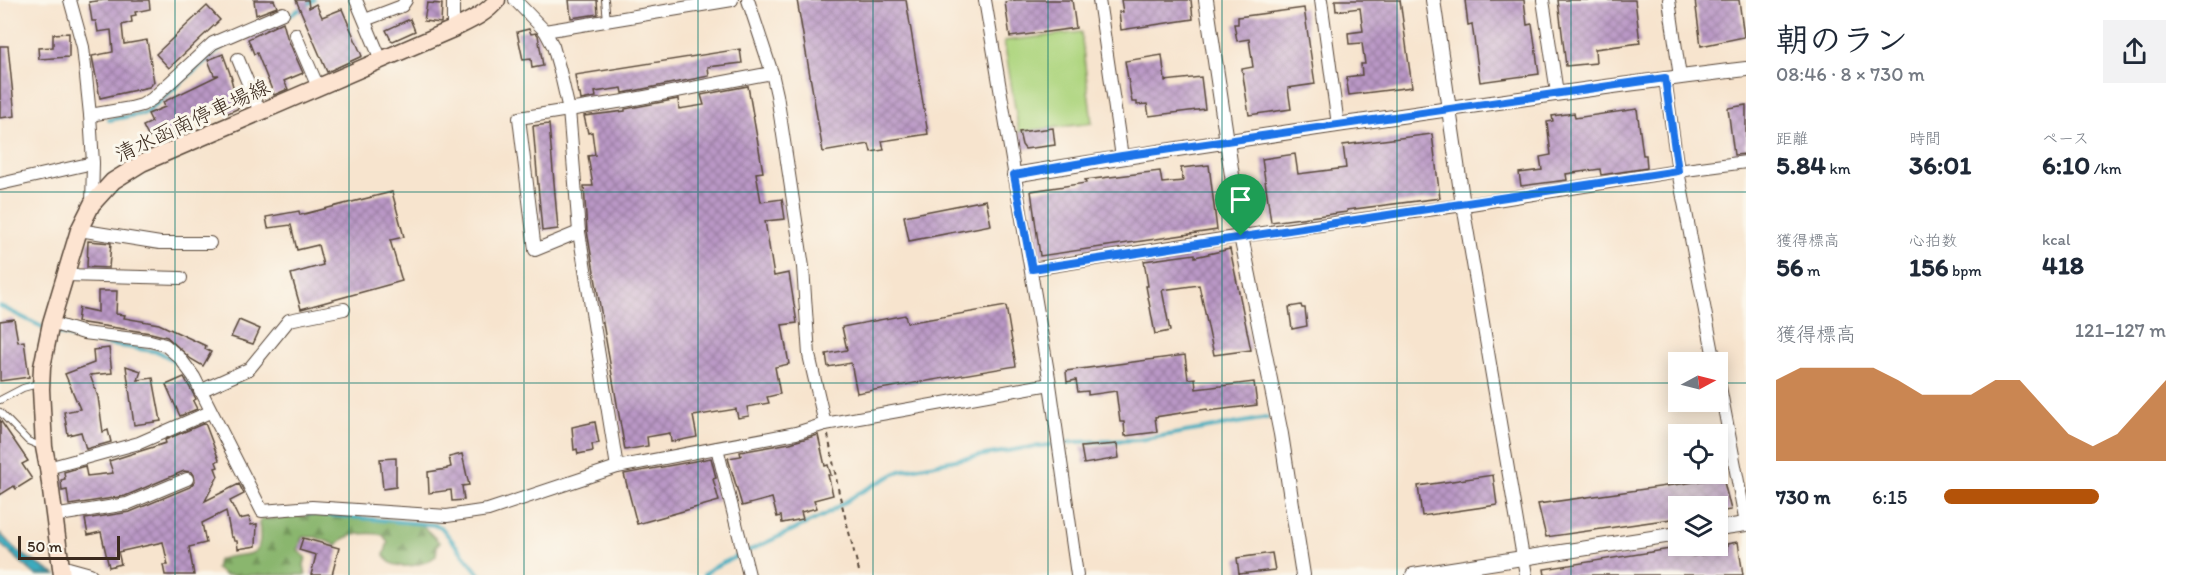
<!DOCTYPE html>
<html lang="ja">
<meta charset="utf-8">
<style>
:root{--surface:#fff;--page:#f2f2f3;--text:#1f2937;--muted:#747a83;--accent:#b45309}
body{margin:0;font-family:Itim,"Klee One",sans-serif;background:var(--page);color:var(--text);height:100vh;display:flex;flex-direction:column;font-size:22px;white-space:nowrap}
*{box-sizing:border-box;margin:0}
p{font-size:20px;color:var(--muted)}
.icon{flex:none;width:33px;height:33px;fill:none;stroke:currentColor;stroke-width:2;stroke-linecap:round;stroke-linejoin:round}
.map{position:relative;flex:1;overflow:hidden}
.panel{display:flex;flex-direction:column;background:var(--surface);width:450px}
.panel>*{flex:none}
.needle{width:39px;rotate:83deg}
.controls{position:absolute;left:1668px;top:352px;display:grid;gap:12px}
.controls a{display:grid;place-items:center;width:60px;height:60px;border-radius:0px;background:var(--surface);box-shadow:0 3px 15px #0003;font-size:30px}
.scale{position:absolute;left:18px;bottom:15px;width:102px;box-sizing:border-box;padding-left:6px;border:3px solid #3b2a1e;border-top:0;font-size:16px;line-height:21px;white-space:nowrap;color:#3b2a1e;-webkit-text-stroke:4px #fbf7ec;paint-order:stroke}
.pin{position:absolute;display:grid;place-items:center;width:51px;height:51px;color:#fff;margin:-62px -26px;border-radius:50% 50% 50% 0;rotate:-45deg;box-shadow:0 0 6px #0007}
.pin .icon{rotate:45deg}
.round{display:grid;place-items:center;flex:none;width:63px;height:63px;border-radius:0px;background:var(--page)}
.head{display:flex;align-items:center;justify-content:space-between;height:102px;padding:0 30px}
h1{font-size:33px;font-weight:700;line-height:45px}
.stats{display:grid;grid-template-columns:repeat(3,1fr);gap:9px;height:102px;padding:6px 30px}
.stats div{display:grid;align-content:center}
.stats b{font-size:26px;font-weight:700}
.stats small{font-size:16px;font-weight:400}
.stats p{font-size:16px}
.chart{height:168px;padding:12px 30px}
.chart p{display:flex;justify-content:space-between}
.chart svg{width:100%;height:108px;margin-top:6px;fill:var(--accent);opacity:.7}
ul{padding:0 30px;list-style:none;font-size:20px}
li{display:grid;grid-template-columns:96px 72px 1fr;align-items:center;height:45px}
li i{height:15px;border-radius:8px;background:var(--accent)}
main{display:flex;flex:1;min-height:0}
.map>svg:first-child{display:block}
</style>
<main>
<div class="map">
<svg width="1746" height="575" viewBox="0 0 1746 575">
<defs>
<pattern id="forest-firs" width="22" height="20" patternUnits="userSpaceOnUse" patternTransform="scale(1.5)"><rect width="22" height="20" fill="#8ab66e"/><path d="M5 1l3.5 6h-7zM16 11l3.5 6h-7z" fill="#72945a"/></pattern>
<pattern id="water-ripples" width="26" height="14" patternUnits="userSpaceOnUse" patternTransform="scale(1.5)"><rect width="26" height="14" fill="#3daabd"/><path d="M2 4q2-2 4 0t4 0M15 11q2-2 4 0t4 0" fill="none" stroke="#348b99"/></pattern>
<pattern id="building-cross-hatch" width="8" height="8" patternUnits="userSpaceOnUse" patternTransform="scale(1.5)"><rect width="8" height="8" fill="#ba98c6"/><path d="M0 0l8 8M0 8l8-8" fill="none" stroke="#987ca0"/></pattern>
</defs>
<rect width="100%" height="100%" fill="#fbf7ec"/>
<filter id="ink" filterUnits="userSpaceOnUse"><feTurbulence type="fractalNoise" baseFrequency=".0167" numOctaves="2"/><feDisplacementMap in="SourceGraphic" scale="12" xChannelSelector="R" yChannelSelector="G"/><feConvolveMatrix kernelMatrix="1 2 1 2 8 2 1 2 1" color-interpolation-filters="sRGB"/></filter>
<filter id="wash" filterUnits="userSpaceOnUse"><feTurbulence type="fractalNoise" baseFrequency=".008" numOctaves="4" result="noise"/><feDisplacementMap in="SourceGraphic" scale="24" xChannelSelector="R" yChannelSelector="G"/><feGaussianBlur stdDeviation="1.35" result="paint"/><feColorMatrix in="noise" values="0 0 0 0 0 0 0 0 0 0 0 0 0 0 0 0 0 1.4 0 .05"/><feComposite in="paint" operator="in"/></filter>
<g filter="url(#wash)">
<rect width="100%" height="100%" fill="#f7e4ce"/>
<!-- forest -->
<path fill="url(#forest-firs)" stroke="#627046" stroke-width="1.5" d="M329,514L422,525L440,543L437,546L436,556C424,566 392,573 384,555L388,542L383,535C369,532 346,533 337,545L315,537H302L298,551L306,557L304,565L306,575H225L216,569L218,560C245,549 265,566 259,523L262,519Z"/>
<!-- park -->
<polygon fill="#aed57f" stroke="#74804e" stroke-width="1.5" points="1081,32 1092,123 1019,132 1004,41"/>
<!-- water -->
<polygon fill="url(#water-ripples)" stroke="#3c6a6e" stroke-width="1.5" points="0,533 17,551 56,575 36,575 32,572 0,544"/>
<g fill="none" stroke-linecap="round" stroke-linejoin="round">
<!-- stream -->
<g stroke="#3daabd" stroke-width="4">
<polyline points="235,39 278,23 314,0"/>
<polyline points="109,120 146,113 225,44"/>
<polyline points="0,306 46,329"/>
<polyline points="53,332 87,341 159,352 176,362"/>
<polyline points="186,375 196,395"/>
<polyline points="307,513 436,525 441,527 480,575"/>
<polyline points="704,575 712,568 827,514 859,493 900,471 955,460 1025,448 1074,442 1139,440 1267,418"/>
</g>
</g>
<g id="blocks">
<!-- building -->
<g fill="url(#building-cross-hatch)">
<polygon points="105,0 149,0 150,9 135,12 136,15 131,16 132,22 122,25 124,44 147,40 154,82 149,87 100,98 92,56 113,52 111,30 98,32 96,21 92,21 89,2"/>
<polygon points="254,0 274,0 277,7 256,15"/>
<polygon points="296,0 308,0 309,8 316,4 322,17 342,9 362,56 327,72"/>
<polygon points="569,0 597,0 598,14 571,18"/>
<polygon points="797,0 906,0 928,134 882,141 884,150 871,152 869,144 823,152"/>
<polygon points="1016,0 1072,0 1076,28 1010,37 1005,2"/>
<polygon points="1121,0 1191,0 1193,19 1121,30 1119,12 1123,12"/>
<polygon points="1335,0 1400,0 1412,87 1349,95 1346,77 1362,75 1361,64 1365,64 1362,43 1349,44 1348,33 1363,31 1360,8 1336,11"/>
<polygon points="1465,0 1524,0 1527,25 1532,24 1539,74 1480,82 1472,24 1468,25"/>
<polygon points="1558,0 1635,0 1640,43 1595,49 1596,63 1566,66"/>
<polygon points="1695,0 1739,0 1744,37 1701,46"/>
<polygon points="427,3 442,4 441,23 424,21"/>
<polygon points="207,6 220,20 169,68 156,54"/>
<polygon points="1304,8 1315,84 1288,88 1291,109 1249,115 1242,69 1253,67 1249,39 1237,41 1234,24 1238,24 1238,17"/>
<polygon points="410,19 415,31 393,41 391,40 386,30"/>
<polygon points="283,22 287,37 303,73 284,81 288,89 274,95 257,53 254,54 248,39"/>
<polygon points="529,29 531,34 536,33 538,35 543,66 532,68 531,59 523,60 517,32"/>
<polygon points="69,33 69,57 39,59 38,48 53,47 53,34"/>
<polygon points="0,46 8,46 15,116 0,118"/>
<polygon points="740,49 742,63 708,67 709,76 623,93 622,88 595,92 596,97 581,100 580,94 578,94 575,75"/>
<polygon points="223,54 232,79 231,79 239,108 226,114 221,102 173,124 176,136 163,141 160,134 149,138 143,126 152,122 148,114 165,107 163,102 219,75 214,75 208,60"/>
<polygon points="1162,55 1165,81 1201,77 1205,109 1149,116 1147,104 1137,105 1137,102 1132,102 1125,61"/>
<polygon points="748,86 763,172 756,173 761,202 782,199 785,219 765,221 774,276 789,273 797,323 782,325 789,364 775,367 780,394 767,397 769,403 747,407 749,416 738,418 736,409 693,416 697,437 671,442 670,433 647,437 648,446 625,450 587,231 584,186 593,186 588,156 595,155 592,132 588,133 584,116 625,111 625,109 678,99 679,109 704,105 701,95"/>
<polygon points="1746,105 1746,154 1734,155 1728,108"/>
<polygon points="1637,109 1643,155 1646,155 1647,168 1601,175 1600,169 1566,174 1567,180 1521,186 1519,173 1542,170 1540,157 1551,155 1547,122 1553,121 1552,116 1574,113 1575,118"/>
<polygon points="549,124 558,229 542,231 533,126"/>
<polygon points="1053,128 1055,145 1025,149 1022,145 1019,132"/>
<polygon points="1432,134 1440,198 1347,210 1347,212 1271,222 1262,159 1295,154 1298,174 1346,168 1343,145"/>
<polygon points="1209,165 1217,230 1040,256 1031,191 1086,183 1085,180 1160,171 1162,183 1183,181 1181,168"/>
<polygon points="392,192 404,237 390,240 402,281 301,309 291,274 323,265 318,245 297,250 291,225 268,228 266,217 299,211 300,215"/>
<polygon points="986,200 991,225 909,241 904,216"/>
<polygon points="88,241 111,243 109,268 87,267"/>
<polygon points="1230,249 1251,350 1214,355 1199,285 1162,290 1170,331 1155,334 1146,286 1148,286 1144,261 1195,254 1195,257"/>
<polygon points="98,291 117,291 116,314 125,315 124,318 159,324 206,346 205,349 211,352 203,366 191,359 167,337 151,333 77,322 79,308 98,312"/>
<polygon points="1301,305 1302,308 1305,308 1307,326 1292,329 1289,307"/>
<polygon points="1006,306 1016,366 857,393 851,363 828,367 826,354 847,350 842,327 905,315 907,323"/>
<polygon points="14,319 18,342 24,341 29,377 0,381 0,321"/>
<polygon points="239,320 260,329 253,344 231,337"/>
<polygon points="109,348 112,373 90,375 98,397 103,432 108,430 111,442 86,449 81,432 68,435 64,412 80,409 65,374 94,363 93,350"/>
<polygon points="1185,355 1188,379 1195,378 1196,389 1254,382 1257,405 1208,411 1207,409 1155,417 1157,432 1125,436 1124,422 1120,422 1116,391 1088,395 1088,391 1078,392 1076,380 1067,382 1066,371"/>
<polygon points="126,366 141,371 138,380 153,378 161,421 134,425"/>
<polygon points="184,377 196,399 193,401 197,409 180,416 166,385"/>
<polygon points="0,420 28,461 22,464 32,479 16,489 14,486 0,495"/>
<polygon points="595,422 599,443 592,444 593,451 578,454 577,449 574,450 572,427"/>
<polygon points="205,423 219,460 216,462 218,467 215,468 218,476 205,501 239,484 244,494 230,501 239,519 249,517 251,525 257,524 256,546 238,549 237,541 234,541 233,537 231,537 226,511 202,523 206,543 189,547 194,575 165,575 163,565 168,565 163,542 118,552 121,564 109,567 101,532 88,535 85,519 130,512 190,487 195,481 194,475 192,472 184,471 125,496 69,505 67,490 62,491 61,480 65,479 64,472 85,466 87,476 113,473 109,461 166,443 165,440"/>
<polygon points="818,435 825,466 828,465 831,475 828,475 833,495 814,500 817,508 801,512 803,519 782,523 781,516 777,517 772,498 742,506 728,458 741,456 740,452 790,443"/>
<polygon points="1117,444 1119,458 1084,464 1081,447"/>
<polygon points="462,454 469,485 462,486 464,500 452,501 451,490 429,493 428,472 447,469 447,468 451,467 449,457"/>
<polygon points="396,458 396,487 383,489 380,459"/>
<polygon points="711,458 716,478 713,479 719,501 637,524 624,474"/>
<polygon points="1493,475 1497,505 1422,516 1418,486"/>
<polygon points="1723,478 1731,510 1718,512 1718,507 1678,507 1678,518 1546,537 1538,504"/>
<polygon points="303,538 339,548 332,575 311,575 316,555 299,550"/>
<polygon points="1738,542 1743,575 1545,575 1544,569 1689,546 1691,546 1693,556 1727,551 1727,544"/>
<polygon points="1272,553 1275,570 1239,574 1237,558"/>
</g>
</g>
</g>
<g filter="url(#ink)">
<use href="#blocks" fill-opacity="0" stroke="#574638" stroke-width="1.5"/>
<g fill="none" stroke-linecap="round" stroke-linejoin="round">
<!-- service casing -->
<g stroke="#574638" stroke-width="8">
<g id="service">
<polyline points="605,0 607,20"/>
<polyline points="0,400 23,388 41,383"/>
<polyline points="0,412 28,441 43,447"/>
</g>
</g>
<!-- minor casing -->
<g stroke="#574638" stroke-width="14">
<g id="minor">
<polyline points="70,0 83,47 90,115 93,163 92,204"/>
<polyline points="356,0 381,60"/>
<polyline points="453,0 453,29"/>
<polyline points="515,0 545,31 553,46 560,71 569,110 579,232 617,467"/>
<polyline points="748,0 772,73 777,95 803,267 809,355 825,424"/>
<polyline points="985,0 1050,384 1077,575"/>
<polyline points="1099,0 1122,157"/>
<polyline points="1321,0 1338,125"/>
<polyline points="1543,0 1557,93"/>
<polyline points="1669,0 1680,77"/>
<polyline points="365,20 402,6 406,0"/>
<polyline points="545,31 732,0"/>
<polyline points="295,34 318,87"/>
<polyline points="238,59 260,112"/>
<polyline points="1665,78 1678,171 1715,363"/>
<polyline points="90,115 131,108 142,105 152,99 213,43 283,13"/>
<polyline points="0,184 93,163"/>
<polyline points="1463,205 1526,575"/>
<polyline points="79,230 160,243 210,243"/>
<polyline points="579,232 535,250 519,118 624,101 772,73"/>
<polyline points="1032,269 1241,236 1471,204 1678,171 1746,162"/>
<polyline points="65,275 181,278"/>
<polyline points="51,323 84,333 150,341 165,345 180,358 194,377 262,511 312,507 447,516 488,510 617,467 796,433 825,424 1050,384"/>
<polyline points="1718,376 1746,524"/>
<polyline points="200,391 249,369 289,320 344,309"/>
<polyline points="717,448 749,575"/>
<polyline points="48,468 139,443 210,412"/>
<polyline points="53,516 127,504 187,479"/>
</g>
</g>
<!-- tertiary casing -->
<g stroke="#574638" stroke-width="16">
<g id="tertiary">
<polyline points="1206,0 1241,236 1281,434 1303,575"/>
<polyline points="1433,0 1463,205"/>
<path d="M1014,175C1122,157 1229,141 1337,125C1473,106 1609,85 1746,69"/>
<polyline points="1718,528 1746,524"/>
<polyline points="61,567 90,575"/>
<polyline points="1413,575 1678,534"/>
</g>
</g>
<!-- secondary casing -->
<g stroke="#574638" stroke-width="19">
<path id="secondary" d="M62,575L48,468L44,447L41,389L42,367L51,323L79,230L92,204L113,181L142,163L453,29C469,21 486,14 497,0"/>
</g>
<!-- path -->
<polyline stroke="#574638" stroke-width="2" stroke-dasharray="4.5 4.5" stroke-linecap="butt" points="828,435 839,493 860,575"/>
<!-- service -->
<use href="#service" stroke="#fff" stroke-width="6"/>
<!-- minor -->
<use href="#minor" stroke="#fff" stroke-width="12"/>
<!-- tertiary -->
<use href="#tertiary" stroke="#fff" stroke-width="14"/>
<!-- secondary -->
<use href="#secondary" stroke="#fde4d1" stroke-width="16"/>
</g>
</g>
<g fill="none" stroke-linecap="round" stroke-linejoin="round" filter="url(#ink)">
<!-- route casing -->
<g stroke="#fff" stroke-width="12">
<path id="route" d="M1665,78L1678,171C1463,205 1247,235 1032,269L1014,175L1122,156Z"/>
</g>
<!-- route -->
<use href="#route" stroke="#1a73e8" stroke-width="8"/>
</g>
<!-- grid -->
<path fill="none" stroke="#0f766e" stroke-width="1.5" stroke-opacity="0.55" d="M175,0V575M349,0V575M524,0V575M698,0V575M873,0V575M1048,0V575M1222,0V575M1397,0V575M1571,0V575M0,192H1746M0,383H1678M1718,383H1746"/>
<g text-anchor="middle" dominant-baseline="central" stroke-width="6" stroke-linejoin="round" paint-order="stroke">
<!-- street labels -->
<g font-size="21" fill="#3b2a1e" stroke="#fbf7ec">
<text transform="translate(192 120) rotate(-25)">清水函南停車場線</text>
</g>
</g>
</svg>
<div class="controls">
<a><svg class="needle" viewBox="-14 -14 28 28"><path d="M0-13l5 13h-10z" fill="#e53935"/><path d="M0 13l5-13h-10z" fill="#747a83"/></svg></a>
<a><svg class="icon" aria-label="locate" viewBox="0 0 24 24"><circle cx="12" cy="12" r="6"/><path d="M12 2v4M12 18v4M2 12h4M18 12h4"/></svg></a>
<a><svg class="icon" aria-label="layers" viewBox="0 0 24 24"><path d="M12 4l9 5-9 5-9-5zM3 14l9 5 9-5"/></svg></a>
</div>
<div class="scale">50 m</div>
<div class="pin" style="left:1241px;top:236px;background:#1e9e55"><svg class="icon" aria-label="arrive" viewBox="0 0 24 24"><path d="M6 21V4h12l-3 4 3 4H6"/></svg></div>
</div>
<section class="panel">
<div class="head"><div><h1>朝のラン</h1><p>08:46 · 8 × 730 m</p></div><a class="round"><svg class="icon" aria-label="share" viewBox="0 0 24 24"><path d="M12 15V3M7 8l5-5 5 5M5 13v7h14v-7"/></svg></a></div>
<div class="stats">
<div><p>距離</p><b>5.84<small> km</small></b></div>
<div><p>時間</p><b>36:01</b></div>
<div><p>ペース</p><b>6:10<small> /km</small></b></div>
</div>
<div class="stats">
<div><p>獲得標高</p><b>56<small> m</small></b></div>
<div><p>心拍数</p><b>156<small> bpm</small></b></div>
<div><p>kcal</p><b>418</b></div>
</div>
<div class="chart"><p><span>獲得標高</span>121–127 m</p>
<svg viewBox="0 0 160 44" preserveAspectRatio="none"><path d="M0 44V11L10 6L20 6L30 6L40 6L50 11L60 17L70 17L80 17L90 11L100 11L110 22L120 33L130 38L140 33L150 22L160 11V44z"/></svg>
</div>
<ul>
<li><b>730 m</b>6:15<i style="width:70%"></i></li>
</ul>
</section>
</main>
